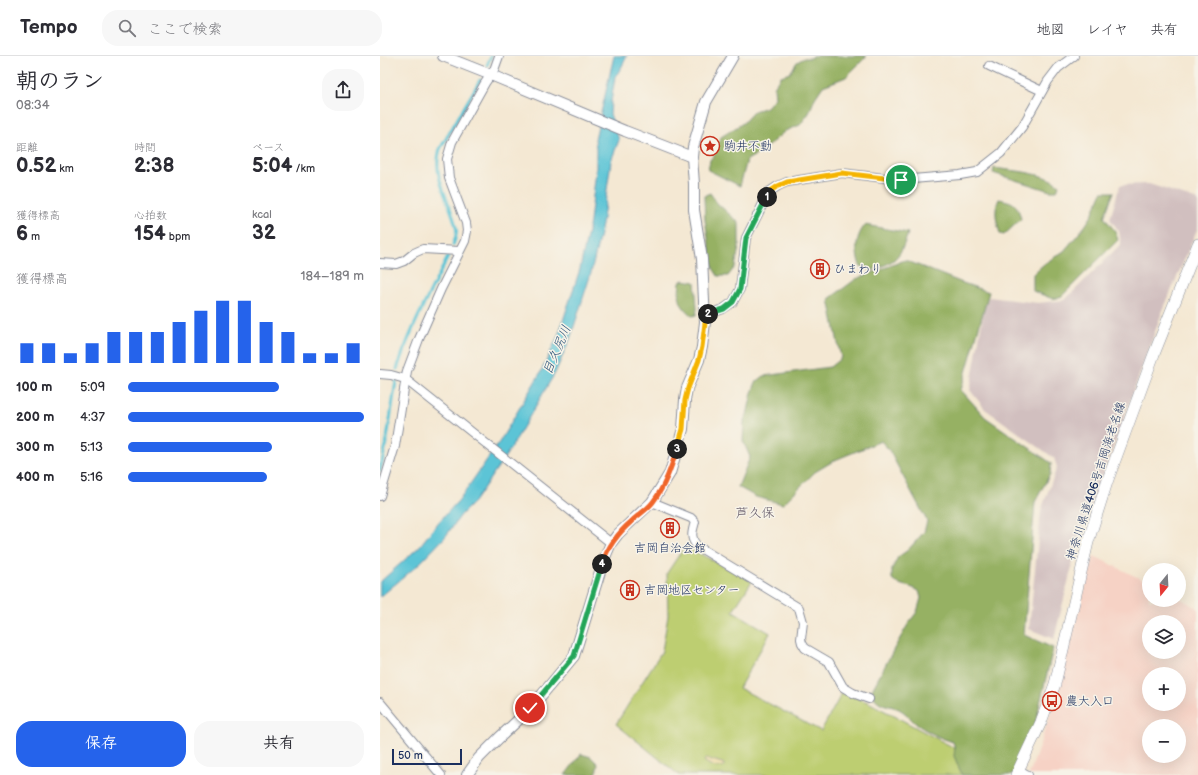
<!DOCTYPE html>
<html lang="ja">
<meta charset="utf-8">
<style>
:root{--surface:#fff;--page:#f7f7f7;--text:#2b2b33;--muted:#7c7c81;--line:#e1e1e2;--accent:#2563eb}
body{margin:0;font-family:"Balsamiq Sans","Klee One",sans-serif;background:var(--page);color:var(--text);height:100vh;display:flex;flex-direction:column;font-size:15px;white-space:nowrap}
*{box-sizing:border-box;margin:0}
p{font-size:13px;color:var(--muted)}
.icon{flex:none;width:22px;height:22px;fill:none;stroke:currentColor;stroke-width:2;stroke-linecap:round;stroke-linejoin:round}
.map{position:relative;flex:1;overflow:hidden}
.details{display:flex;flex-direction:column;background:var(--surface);width:380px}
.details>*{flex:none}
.needle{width:26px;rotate:198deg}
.buttons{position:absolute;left:762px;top:507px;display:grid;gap:8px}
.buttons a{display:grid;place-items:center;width:44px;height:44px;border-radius:50%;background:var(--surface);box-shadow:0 4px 16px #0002;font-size:20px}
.scale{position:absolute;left:12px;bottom:10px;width:70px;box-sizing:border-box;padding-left:4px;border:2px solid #1b2f5e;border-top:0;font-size:11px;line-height:14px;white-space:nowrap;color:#1b2f5e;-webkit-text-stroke:3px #f7f3e8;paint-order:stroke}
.pin{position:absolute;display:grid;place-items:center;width:34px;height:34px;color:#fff;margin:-17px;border:2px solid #fff;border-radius:50%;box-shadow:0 1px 4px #0007}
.km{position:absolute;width:20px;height:20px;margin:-10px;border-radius:50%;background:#222;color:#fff;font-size:11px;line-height:20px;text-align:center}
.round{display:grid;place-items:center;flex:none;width:42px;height:42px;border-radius:16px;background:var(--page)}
.headline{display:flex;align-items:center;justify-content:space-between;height:68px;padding:0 16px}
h1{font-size:22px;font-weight:800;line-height:30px}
.figures{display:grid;grid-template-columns:repeat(3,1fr);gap:6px;height:68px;padding:4px 16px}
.figures div{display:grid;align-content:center}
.figures b{font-size:20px;font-weight:800}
.figures small{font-size:11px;font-weight:400}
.figures p{font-size:11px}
.chart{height:112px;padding:8px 16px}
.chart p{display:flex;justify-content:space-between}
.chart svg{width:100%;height:72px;margin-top:4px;stroke:var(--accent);stroke-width:6}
.action{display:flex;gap:8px;margin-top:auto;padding:8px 16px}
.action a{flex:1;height:46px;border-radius:16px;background:var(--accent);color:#fff;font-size:16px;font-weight:800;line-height:46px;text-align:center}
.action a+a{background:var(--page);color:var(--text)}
ul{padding:0 16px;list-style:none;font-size:13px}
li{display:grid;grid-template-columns:64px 48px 1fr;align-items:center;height:30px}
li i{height:10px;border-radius:5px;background:var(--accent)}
header{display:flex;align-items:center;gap:24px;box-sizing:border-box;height:56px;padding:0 20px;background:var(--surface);border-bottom:1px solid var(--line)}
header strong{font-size:19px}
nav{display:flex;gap:22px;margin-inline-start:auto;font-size:14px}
.search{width:280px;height:36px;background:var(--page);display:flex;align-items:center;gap:10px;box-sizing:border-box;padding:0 14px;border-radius:16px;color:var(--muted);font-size:15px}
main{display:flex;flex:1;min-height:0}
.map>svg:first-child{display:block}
</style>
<header>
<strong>Tempo</strong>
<div class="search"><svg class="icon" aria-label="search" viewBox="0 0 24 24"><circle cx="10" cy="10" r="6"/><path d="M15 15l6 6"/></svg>ここで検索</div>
<nav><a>地図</a><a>レイヤ</a><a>共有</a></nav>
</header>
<main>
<section class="details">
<div class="headline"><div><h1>朝のラン</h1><p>08:34</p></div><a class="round"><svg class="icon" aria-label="share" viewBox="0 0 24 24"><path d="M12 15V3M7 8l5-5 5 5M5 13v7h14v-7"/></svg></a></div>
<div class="figures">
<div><p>距離</p><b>0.52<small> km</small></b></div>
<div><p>時間</p><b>2:38</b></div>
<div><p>ペース</p><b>5:04<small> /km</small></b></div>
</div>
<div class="figures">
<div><p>獲得標高</p><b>6<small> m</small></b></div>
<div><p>心拍数</p><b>154<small> bpm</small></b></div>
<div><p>kcal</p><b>32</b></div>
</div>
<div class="chart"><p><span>獲得標高</span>184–189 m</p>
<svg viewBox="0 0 160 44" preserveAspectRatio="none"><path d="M5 44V32M15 44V32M25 44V38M35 44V32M45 44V25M55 44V25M65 44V25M75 44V19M85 44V12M95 44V6M105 44V6M115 44V19M125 44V25M135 44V38M145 44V38M155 44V32"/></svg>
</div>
<ul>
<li><b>100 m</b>5:09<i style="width:64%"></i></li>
<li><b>200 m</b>4:37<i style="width:100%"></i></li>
<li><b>300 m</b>5:13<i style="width:61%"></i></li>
<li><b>400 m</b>5:16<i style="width:59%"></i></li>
</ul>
<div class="action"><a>保存</a><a>共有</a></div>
</section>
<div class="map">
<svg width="818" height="719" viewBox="0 0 818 719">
<rect width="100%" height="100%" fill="#f7f3e8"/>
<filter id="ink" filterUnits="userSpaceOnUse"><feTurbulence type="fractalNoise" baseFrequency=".025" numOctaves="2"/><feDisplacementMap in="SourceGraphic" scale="8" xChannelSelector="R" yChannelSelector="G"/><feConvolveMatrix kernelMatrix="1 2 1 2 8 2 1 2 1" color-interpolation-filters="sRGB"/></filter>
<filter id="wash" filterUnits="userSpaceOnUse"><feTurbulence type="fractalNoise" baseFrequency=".012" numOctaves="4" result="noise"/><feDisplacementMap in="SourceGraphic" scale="16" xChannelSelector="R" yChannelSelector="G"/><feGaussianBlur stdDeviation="0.9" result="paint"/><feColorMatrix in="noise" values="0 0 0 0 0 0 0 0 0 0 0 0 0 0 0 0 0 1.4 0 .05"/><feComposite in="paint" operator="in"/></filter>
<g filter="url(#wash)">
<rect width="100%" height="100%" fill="#f4e8d3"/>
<!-- built -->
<path fill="#f6d2c5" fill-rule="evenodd" d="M714,500L769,527V544H799V542L818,552V719H649L667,668ZM769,566H799V596H769ZM769,618H799V648H769ZM769,670H799V700H769Z"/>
<!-- industrial -->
<polygon fill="#d1bfbf" points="769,128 818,144 818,171 781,259 697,490 674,583 649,573 661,455 677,411 674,402 605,353 590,334 605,249 609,241 658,247 685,244 741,188 739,175 730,163 740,129"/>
<!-- green -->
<polygon fill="#bdce71" stroke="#6c7e68" points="305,490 372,525 353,555 390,577 359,632 441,675 462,637 488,646 614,713 610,719 299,719 236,668 282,595 288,560 287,517"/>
<!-- forest -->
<g fill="#96b163" stroke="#587060">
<polygon points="433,0 487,0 466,21 443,30 435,42 429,57 420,69 405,75 381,96 367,104 360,130 328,114 330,104 334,99 341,81 363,67 374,55 387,51 395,42 394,31 401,20 410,17 417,6 424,2 431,2"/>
<path d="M614,112C633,115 664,116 679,129L677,135H670L613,117Z"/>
<polygon points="722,136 734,136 724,161 735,175 738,184 682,240 673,243 653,235 653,218 664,208 684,195 705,170 711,161"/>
<polygon points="330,137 337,147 359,167 359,191 355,211 348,220 338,220 333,212 325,164 324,140"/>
<path d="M619,143C634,146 637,147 641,163L624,179L620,178C617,166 613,155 619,143Z"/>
<path d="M485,169L528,177C520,201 517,205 493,214L480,210C475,194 475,182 485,169Z"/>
<path d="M525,204L580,226L609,236L581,334L605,361L671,407L670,418L655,446L644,579L673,592L654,673L633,719H582L574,700L575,692L573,686C562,683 543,674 534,666C529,661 525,656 519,653C510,649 500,650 494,641L492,634L515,591L530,565L537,556L541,542L539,535C528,528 522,532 512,523V513L518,501L528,494L544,476L547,465L509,394L501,385L455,404L435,416L403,448L376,441L358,431L370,401L363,385L364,364L367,359L372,337L376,326L384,320L450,311L461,302L449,243L476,223Z"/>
<path d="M303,224L315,226L317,253L316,259L312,260C299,249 298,243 300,226Z"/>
<polygon points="201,698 211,701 218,708 216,717 214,719 185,719"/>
</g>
<!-- sand -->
<path fill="#eeda9e" stroke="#84847e" d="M326,702L342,707L344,708V710C335,713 331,710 324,705Z"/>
<!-- water -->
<polygon fill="#5bc4d6" stroke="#3b7a9a" points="234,0 247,0 241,12 235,21 231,46 230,58 239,84 231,105 222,169 211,217 190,283 175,317 131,392 94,446 81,459 65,481 39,508 0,541 0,526 39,491 56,469 79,444 120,385 162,314 178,280 200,213 210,166 216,115 216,92 215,83"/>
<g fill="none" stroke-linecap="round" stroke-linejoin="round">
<!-- stream -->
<g stroke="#5bc4d6" stroke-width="3">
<polyline points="107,9 111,0"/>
<path d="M73,189C75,183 78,177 76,171C71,146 51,121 60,93L100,24"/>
<path d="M17,313C30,274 49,238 68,201"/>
<polyline points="0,414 6,389 16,325"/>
</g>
</g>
</g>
<g filter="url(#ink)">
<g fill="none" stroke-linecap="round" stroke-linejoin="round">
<!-- minor casing -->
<g stroke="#888c98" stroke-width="10">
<g id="minor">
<polyline points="609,10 662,35"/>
<polyline points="0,207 16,208 24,205 34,197 43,193 79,195"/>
<polyline points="326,259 343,253 353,246 360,233 366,182 389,136 398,130 407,126 462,117 521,124 580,119 597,116 621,97 642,71 668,25 678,12 694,0"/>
<polyline points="0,318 11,319 25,323 231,487"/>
<polyline points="0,440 15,390 27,315 39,283 61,233 85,185 87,175 86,167 69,122 67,103 72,86 105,27 114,14 119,0"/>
<path d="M272,446L311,462L315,466C312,476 310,482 317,490L419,552L423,566L421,583L422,587L425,592L449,606L463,631L473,637L489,643"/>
<polyline points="0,646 61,719"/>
<polyline points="639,714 648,719"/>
</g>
</g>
<!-- tertiary casing -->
<g stroke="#888c98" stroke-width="12">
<g id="tertiary">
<polyline points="63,0 111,19 245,75 312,101"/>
<polyline points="87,719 99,702 119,682 151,652 194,600 223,506 231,487 238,478 272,446 290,417 303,373 305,344 307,332 319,304 322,291 325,266 322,203 314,154 314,128 312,101 313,91 326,46 353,0"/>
</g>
</g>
<!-- secondary casing -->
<g stroke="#888c98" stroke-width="12">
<polyline id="secondary" points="636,719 661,666 675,628 708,486 727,426 774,298 818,188"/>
</g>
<!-- minor -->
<use href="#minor" stroke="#fff" stroke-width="8"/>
<!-- tertiary -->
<use href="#tertiary" stroke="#fff" stroke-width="10"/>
<!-- secondary -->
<use href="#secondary" stroke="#fff" stroke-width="11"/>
</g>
</g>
<g fill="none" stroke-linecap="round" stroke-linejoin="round" filter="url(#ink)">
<!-- split-1 casing -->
<g stroke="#fff" stroke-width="8">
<polyline id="split-1" points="387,141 389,136 398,130 407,126 462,117 521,124"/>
</g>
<!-- split-2 casing -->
<g stroke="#fff" stroke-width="8">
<polyline id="split-2" points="328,258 344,253 353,246 360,233 366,182 387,141"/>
</g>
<!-- split-3 casing -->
<g stroke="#fff" stroke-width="8">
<polyline id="split-3" points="297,393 303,373 305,344 308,332 319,304 322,291 326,259 328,258"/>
</g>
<!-- split-4 casing -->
<g stroke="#fff" stroke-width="8">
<path id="split-4" d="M222,508C228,490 238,477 252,465C259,458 267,454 273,446C285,430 291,412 297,393"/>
</g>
<!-- split-5 casing -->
<g stroke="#fff" stroke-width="8">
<polyline id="split-5" points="150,652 194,600 222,508"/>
</g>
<!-- split-1 -->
<use href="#split-1" stroke="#f5b400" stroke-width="5"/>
<!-- split-2 -->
<use href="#split-2" stroke="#22a559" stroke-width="5"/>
<!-- split-3 -->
<use href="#split-3" stroke="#f5b400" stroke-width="5"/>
<!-- split-4 -->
<use href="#split-4" stroke="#f0652b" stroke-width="5"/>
<!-- split-5 -->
<use href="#split-5" stroke="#22a559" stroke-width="5"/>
</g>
<!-- icons -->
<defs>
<g id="sight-ring" transform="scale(1)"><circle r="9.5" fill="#f7f3e8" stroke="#c8321e" stroke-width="1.5"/><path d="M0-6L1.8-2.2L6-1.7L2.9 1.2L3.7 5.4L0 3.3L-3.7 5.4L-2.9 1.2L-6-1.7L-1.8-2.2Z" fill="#c8321e"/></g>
<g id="building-ring" transform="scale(1)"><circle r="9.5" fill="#f7f3e8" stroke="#c8321e" stroke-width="1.5"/><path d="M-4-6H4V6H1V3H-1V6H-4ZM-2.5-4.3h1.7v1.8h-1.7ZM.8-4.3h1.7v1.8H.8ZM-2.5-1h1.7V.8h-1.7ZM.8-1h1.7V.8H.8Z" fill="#c8321e"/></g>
<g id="bus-ring" transform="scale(1)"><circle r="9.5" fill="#f7f3e8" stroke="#c8321e" stroke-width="1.5"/><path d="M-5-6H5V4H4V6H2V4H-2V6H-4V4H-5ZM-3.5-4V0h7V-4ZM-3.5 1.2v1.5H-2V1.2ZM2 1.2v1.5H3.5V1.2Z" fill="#c8321e"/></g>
</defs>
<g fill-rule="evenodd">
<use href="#sight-ring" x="330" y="90"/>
<use href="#building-ring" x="440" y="213"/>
<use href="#building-ring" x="290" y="472"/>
<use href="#building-ring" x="250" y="534"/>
<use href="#bus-ring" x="672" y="645"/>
</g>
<g text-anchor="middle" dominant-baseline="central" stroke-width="3" stroke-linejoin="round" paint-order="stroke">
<!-- poi labels -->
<g font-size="12" fill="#1b2f5e" stroke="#f7f3e8" text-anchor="start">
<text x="344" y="90">駒井不動</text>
<text x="454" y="213">ひまわり</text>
<text x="290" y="492" text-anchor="middle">吉岡自治会館</text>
<text x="264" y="534">吉岡地区センター</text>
<text x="686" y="645">農大入口</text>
</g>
<!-- street labels -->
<g font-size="12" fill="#1b2f5e" stroke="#f7f3e8">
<text transform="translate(716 425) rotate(-72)">神奈川県道406号吉岡海老名線</text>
</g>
<!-- water labels -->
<g font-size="13" font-style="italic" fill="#2b547c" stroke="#f7f3e8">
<text transform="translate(177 294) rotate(-67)">目久尻川</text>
</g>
<!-- neighbourhood labels -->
<g font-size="13" fill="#5f5464" stroke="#f7f3e8">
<text x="375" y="457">芦久保</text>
</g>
</g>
</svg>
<div class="buttons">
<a><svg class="needle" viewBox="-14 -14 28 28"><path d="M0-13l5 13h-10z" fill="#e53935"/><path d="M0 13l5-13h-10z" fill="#7c7c81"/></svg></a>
<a><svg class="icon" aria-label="layers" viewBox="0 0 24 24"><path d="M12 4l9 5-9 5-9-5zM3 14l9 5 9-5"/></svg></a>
<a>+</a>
<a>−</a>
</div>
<div class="scale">50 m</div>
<div class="pin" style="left:521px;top:124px;background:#1e9e55"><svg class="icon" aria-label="arrive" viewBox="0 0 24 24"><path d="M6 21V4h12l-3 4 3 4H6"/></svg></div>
<div class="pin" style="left:150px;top:652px;background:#d93025"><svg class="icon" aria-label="check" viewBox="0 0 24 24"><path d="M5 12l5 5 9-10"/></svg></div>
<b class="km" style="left:387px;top:141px">1</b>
<b class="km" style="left:328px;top:258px">2</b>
<b class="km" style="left:297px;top:393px">3</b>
<b class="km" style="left:222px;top:508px">4</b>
</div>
</main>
